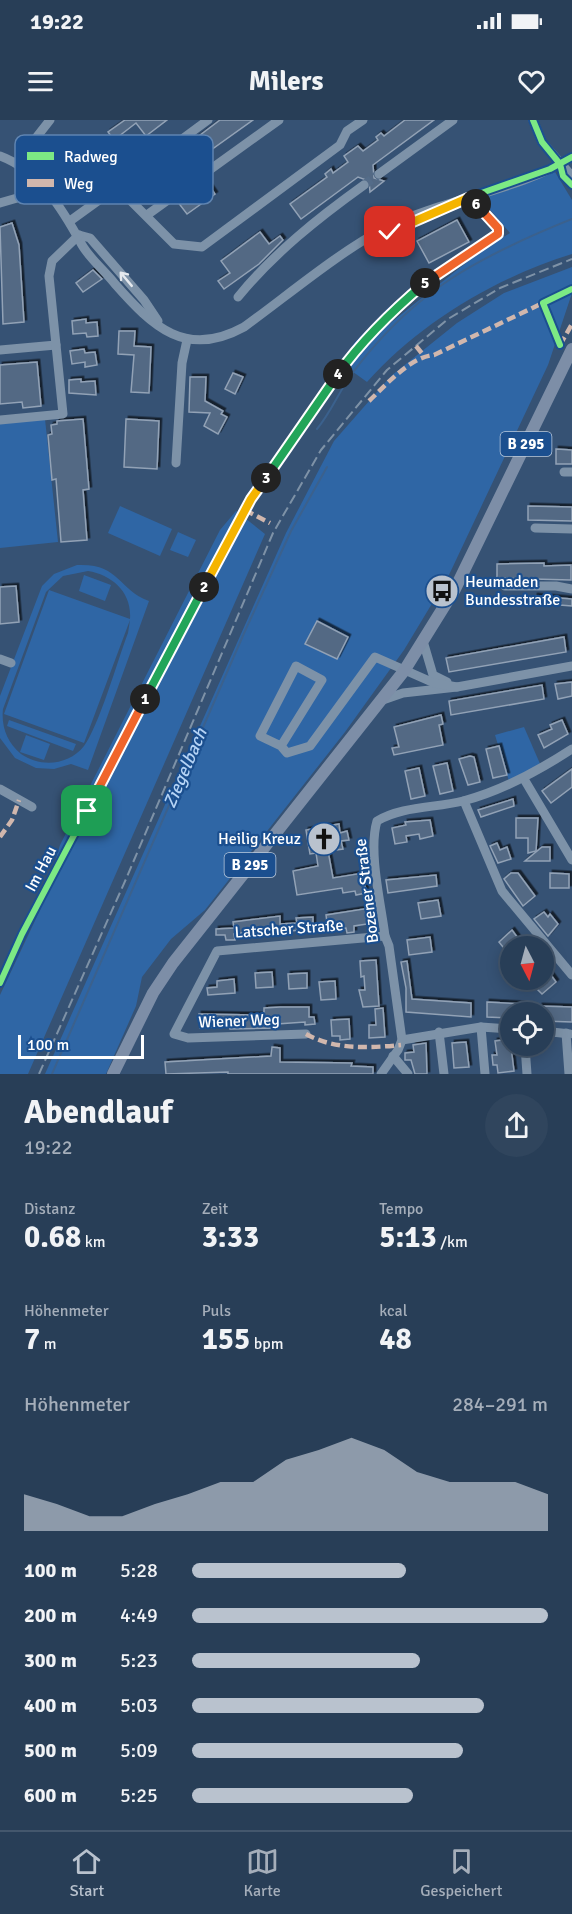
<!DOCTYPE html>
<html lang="de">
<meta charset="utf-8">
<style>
:root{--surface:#283e57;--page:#30455d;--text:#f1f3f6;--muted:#a5aeba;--line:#44576d;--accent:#b9c2ce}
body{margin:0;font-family:Signika,sans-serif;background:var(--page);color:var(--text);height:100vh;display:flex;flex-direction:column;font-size:22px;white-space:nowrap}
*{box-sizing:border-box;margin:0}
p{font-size:20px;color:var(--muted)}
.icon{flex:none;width:33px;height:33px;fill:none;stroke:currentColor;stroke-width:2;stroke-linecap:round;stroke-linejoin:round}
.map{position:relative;height:954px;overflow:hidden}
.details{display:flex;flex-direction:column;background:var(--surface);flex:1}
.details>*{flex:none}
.needle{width:39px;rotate:174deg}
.controls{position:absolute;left:500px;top:816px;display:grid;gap:12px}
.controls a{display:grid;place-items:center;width:54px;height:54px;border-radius:50%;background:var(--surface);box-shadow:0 3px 15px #0003,0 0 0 2px var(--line);font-size:30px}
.scale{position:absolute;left:18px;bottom:15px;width:126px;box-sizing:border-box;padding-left:6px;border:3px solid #fff;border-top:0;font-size:16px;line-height:21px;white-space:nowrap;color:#fff;-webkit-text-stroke:4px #1b4f8f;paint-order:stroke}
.pin{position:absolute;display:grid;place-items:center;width:51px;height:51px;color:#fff;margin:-26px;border-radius:12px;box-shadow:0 3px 9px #0006}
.km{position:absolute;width:30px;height:30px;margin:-15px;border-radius:50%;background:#222;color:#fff;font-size:16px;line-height:30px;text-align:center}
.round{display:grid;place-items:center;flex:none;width:63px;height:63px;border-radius:32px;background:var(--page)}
.headline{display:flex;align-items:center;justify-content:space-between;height:102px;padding:0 24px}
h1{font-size:33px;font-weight:700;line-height:45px}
.stats{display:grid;grid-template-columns:repeat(3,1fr);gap:9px;height:102px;padding:6px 24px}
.stats div{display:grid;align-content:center}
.stats b{font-size:30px;font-weight:700}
.stats small{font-size:16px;font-weight:400}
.stats p{font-size:16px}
.chart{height:168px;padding:12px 24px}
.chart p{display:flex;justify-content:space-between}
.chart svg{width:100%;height:108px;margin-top:6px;fill:var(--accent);opacity:.7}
ul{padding:0 24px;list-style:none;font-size:20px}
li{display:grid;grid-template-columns:96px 72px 1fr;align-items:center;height:45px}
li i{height:15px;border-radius:8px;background:var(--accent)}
.status{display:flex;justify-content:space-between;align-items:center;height:42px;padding:0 30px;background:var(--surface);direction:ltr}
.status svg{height:16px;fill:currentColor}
header{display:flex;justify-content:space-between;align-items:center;height:78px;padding:0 24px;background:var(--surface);font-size:27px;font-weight:700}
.tab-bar{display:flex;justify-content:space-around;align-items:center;height:84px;border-top:2px solid var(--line);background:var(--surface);font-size:16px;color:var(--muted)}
.tab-bar a{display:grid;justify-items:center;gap:3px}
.tab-bar .selected{color:var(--accent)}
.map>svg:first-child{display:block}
</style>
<div class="status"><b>19:22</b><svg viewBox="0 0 49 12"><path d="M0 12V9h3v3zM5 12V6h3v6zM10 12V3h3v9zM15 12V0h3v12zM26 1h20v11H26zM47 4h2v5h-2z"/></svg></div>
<header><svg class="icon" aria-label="menu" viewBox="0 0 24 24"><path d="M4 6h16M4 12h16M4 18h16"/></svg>Milers<svg class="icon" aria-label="heart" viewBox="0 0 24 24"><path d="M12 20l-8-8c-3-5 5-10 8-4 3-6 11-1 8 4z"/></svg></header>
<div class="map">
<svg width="572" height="954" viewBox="0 0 572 954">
<defs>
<filter id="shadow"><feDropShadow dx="2.5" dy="-2.5" stdDeviation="0" flood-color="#0009"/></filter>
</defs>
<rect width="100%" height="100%" fill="#365274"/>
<!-- green -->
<g fill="#2f66a5" fill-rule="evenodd">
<path d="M555,52L572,80V134C495,158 421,202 367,262L349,249L369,220L481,131L510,113L480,78Z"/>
<polygon points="572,147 572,173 548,245 448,457 404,530 345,612 205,790 171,819 142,857 136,886 106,954 45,954 286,413 334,321 391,256 457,203 504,173"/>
<polygon points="45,299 58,422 0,428 0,304"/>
<polygon points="120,386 172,409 160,436 108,413"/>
<polygon points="236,391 265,414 28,954 0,954 0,875 40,790 60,725 220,410"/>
<polygon points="178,412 196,420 188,437 170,430"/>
<path d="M77,445C120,443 117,469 149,481L88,650L71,644L54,649L36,648L15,638L0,618V576L42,466L54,454ZM88,451C112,455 132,472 130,499L49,470L4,594L84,623L130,500L128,513C118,539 99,606 84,626C69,645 41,648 21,634C7,623 1,606 3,589L46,472L63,456Z"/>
<polygon points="84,455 111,465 105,481 79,471"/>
<polygon points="9,600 76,624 73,631 7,606"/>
<polygon points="524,607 541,646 509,661 495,615"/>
<polygon points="26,615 50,624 44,640 20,632"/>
</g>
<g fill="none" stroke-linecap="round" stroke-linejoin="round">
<!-- stream -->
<g stroke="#3b618d" stroke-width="2">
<path d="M317,309C332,291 340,269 354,251C415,170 480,136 572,99"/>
<polyline points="52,954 245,511 291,411 327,347"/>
</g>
</g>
<!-- building -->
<g fill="#526984" stroke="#92a2b6" stroke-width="1.5" filter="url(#shadow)">
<polygon points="125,0 167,0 146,16 136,3 114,20 108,12"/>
<polygon points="220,0 253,0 162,65 156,57 141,69 137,63"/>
<polygon points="405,0 434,0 373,45 374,58 384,61 370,72 369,61 358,57 301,99 290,84 327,57 325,54 331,49 333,53 348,42 344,36 358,26 363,31 378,20 376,17 381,13 384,16"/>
<polygon points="206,61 215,74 187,94 177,81"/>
<polygon points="457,100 469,122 429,143 417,121"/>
<polygon points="12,103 19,125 24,202 3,204 0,107"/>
<polygon points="260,112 269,124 280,116 283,120 259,144 224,169 218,161 230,153 221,141"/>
<polygon points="93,150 102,159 83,172 76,163"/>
<polygon points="86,199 86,203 97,202 98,216 87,217 86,213 73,214 72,201"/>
<polygon points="119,211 135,211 134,226 151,227 149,273 131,272 134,235 118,234"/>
<polygon points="84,229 85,233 95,232 97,245 85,247 85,242 72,244 70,231"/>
<polygon points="37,242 41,286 23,288 22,282 0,284 0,245"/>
<polygon points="233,253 243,257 235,274 225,269"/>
<polygon points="190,257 206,257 205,281 223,291 221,294 227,297 218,314 204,306 210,293 189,292"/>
<polygon points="81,259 81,262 95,261 96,275 69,273 69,260"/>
<polygon points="83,299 89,369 83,370 87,420 61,422 56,359 52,360 48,315 52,314 51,305 57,304 57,301"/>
<polygon points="126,299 159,301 157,349 124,347"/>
<polygon points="556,329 572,330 572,344 556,344"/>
<polygon points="528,386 572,387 572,401 528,400"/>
<polygon points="544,443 544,446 571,445 571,460 497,458 497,444"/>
<polygon points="16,466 19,502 0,504 0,467"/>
<polygon points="535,476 572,479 572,486 535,483"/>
<polygon points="317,501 348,517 337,539 305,524"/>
<polygon points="564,517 566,532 449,552 446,538"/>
<polygon points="572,562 572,576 558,579 555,564"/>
<polygon points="542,565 544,579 451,595 449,581"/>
<polygon points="441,595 443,604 439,605 443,625 394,635 392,628 399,627 394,607"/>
<polygon points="562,600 568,614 544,628 538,615 552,609 550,605"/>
<polygon points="499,626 507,655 493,658 486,629"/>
<polygon points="470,636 474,637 480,662 468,665 459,639"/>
<polygon points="447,643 453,671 440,674 433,646"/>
<polygon points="419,648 425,676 411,679 405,651"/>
<polygon points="572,649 572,667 551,683 542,671"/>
<polygon points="513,679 514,686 481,697 478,690"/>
<polygon points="516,698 538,698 536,731 528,733 528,718 516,718"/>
<polygon points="430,700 433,716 420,719 419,714 406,716 407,722 395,724 392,708 406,705 405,702"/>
<polygon points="339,704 340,713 347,711 349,720 341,721 343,729 328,731 333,758 363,753 366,773 356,775 355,771 343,773 342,768 297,775 293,751 318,746 316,733 310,734 306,710"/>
<polygon points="497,723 500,730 507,727 511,739 498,743 490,726"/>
<polygon points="542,727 550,727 550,741 525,741"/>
<polygon points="511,753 518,753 535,776 523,786 504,759"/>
<polygon points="550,753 569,754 569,768 550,768"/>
<polygon points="436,755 437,766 388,773 386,760"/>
<polygon points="438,780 441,796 421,799 418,783"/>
<polygon points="370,788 374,803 354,806 354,812 347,813 346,808 328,810 326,795"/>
<polygon points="544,792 548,797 550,794 558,804 548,816 534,799"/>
<polygon points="280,796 280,804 297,803 296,798 313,797 313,810 251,812 234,814 235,820 226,820 225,815 216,815 216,809 234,808 233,802"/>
<polygon points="512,810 520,821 507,832 499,822"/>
<polygon points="430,817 432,832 409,835 407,820"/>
<polygon points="376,840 379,886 363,887 359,870 365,870 364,856 361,857 360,841"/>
<polygon points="407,841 412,879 471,883 471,897 406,892 406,868 401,842"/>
<polygon points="543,844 556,862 542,874 532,864 538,860 543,860"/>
<polygon points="272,852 273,867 256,868 255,853"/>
<polygon points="307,853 307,868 289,869 288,854"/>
<polygon points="234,859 235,873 208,875 207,868 217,867 217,861"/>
<polygon points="335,861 336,879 321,880 319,862"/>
<polygon points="487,882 524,884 523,892 510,892 510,898 487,897"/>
<polygon points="540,886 572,887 572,902 543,901"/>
<polygon points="280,887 309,887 309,897 314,897 315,904 305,905 305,902 277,904 277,908 230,909 230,902 215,903 215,907 200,908 199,894 264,895 264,888"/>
<polygon points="383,888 385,917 369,918 369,905 376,905 375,889"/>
<polygon points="349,899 350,919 340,920 340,916 332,916 331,900"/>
<polygon points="510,919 514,951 498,953 497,945 493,945 492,935 497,935 495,921"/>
<polygon points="466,922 469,947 454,948 452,923"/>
<polygon points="426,923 427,954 415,954 411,940 405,940 405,933 414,932 413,925"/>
<polygon points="272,927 280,928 280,942 352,943 351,946 373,947 373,954 228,954 228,952 166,954 165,942 271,936"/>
</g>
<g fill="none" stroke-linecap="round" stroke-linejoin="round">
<!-- minor-tunnel -->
<polyline stroke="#546c89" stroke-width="9" stroke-dasharray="9 4.5" stroke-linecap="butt" points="364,65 379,54"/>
<!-- minor -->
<g stroke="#7d92a8" stroke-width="9">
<polyline points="533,0 542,22 572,56"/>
<path d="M0,36C39,50 63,90 82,125C90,139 105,151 115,164C153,207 186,239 244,207C287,176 340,131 387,107C444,79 521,70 572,37"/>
<polyline points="17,42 50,0"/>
<polyline points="379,54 453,0"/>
<polyline points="117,67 208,0"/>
<polyline points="0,83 45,70"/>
<polyline points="147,95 279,0"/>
<polyline points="70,101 117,67 174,124 202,127 340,25 347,11 363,0"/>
<polyline points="79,115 90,118 144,180 158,201"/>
<path d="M238,177C274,133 318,98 364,65"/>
<polyline points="0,230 56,225"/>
<polyline points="0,300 63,294 49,156 52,141 79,115"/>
<polyline points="176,343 182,243 187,220"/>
<polyline points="564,352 572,352"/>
<polyline points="535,408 572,409"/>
<polyline points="505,466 556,466 572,469"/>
<polyline points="423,521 433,555 447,562"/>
<polyline points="0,539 11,543"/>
<polyline points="380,581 403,573 457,567 572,546"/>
<polyline points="281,626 322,560 296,546 260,616 281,626 287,633 310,626 375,537 434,563 457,567"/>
<polyline points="524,659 572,740"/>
<polyline points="0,669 32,687"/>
<polyline points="464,681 502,771 572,855"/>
<polyline points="481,907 485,954"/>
<polyline points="543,911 570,914"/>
<polyline points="439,912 444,954"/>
<polyline points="566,913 569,954"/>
<polyline points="306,914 188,918 174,914 217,831 385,816"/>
<polyline points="402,920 481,907 510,909"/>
<polyline points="525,926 527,954"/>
<polyline points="393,936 408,954"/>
<path d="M381,954L398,930L402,920L389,826L385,816C381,784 368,731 377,701C402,686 435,688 463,681C502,671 538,651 572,629"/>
</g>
<!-- major -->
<polyline stroke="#7d8ea7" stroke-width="12" points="113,954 153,873 173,843 404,551 455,469 572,229"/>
<!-- rail -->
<polyline stroke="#7e92a7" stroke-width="2" stroke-dasharray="10 4.5" stroke-linecap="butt" points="39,954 126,759 273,413 321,330 387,250 448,199 500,168 572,139"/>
<!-- quiet -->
<g stroke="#d1b7ad" stroke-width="4.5" stroke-dasharray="9 4.5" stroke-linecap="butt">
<polyline points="19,65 32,67"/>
<polyline points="560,225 572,204"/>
<polyline points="416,226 424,236"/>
<path d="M369,281C386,265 410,237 434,235L547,181"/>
<polyline points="245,390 270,403"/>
<polyline points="0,717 12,700 19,680"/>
<path d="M306,914C334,930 370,928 401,925"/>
</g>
<!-- cycleway casing -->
<g stroke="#1b4f8f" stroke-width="10">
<g id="cycleway">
<polyline points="533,0 542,22 560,44 563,56 572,65"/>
<polyline points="560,225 543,183 572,169"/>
<polyline points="0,863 22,814 251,379 358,226 391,192 428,160 498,114 498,108 470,77 550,49 572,37"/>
</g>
</g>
<!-- cycleway -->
<use href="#cycleway" stroke="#7ce984" stroke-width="6"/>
</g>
<!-- one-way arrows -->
<defs><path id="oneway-shaft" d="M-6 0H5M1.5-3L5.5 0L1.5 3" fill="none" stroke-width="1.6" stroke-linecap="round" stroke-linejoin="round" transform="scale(1.5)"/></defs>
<use stroke="#e5e9ee" href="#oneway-shaft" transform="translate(126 159) rotate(-130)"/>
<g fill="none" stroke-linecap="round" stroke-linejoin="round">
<!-- split-1 casing -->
<g stroke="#fff" stroke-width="12">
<polyline id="split-1" points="87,691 145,579"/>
</g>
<!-- split-2 casing -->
<g stroke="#fff" stroke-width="12">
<polyline id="split-2" points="145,579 204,467"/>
</g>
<!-- split-3 casing -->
<g stroke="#fff" stroke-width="12">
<polyline id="split-3" points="204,467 251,379 266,358"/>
</g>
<!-- split-4 casing -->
<g stroke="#fff" stroke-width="12">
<polyline id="split-4" points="266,358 338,254"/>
</g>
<!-- split-5 casing -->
<g stroke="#fff" stroke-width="12">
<path id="split-5" d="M338,254C363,219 392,191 425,163"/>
</g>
<!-- split-6 casing -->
<g stroke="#fff" stroke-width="12">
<polyline id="split-6" points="425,163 498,114 498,108 476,84"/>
</g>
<!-- split-7 casing -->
<g stroke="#fff" stroke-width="12">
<polyline id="split-7" points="390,112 468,78 476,84"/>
</g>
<!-- split-1 -->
<use href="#split-1" stroke="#f0652b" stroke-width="8"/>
<!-- split-2 -->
<use href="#split-2" stroke="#22a559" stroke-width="8"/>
<!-- split-3 -->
<use href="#split-3" stroke="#f5b400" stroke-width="8"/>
<!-- split-4 -->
<use href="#split-4" stroke="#22a559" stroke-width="8"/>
<!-- split-5 -->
<use href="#split-5" stroke="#22a559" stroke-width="8"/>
<!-- split-6 -->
<use href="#split-6" stroke="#f0652b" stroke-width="8"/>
<!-- split-7 -->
<use href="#split-7" stroke="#f5b400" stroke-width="8"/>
</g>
<!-- icons -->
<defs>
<g id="bus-disc" transform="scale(1.725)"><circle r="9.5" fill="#b9c2ce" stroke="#1b4f8f"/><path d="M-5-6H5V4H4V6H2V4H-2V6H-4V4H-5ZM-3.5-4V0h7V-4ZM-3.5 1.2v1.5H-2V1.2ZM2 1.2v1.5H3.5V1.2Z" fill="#111"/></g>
<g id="church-disc" transform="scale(1.725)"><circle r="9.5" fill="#b9c2ce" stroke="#1b4f8f"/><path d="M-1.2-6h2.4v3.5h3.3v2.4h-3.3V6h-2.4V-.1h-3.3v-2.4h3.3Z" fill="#111"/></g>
</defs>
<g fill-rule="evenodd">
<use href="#bus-disc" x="442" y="471"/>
<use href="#church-disc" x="324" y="719"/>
</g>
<g text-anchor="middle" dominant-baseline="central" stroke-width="4.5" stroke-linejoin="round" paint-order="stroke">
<!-- shield labels -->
<g fill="#1b4f8f" stroke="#bbcadd" stroke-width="1.5">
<rect x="500.5" y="312" width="51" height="24" rx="4.5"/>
<rect x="224.5" y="733" width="51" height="24" rx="4.5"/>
</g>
<g font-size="15" font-weight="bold" fill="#fff">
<text x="526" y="324">B 295</text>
<text x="250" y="745">B 295</text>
</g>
<!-- poi labels -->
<g font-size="16" fill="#fff" stroke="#1b4f8f" text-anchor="start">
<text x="465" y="462">Heumaden<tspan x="465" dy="18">Bundesstraße</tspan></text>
<text x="301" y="719" text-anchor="end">Heilig Kreuz</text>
</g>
<!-- street labels -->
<g font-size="16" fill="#fff" stroke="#1b4f8f">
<text transform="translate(41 749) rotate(-62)">Im Hau</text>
<text transform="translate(367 771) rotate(-97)">Bozener Straße</text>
<text transform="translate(289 809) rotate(-4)">Latscher Straße</text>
<text transform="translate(239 901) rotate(-2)">Wiener Weg</text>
</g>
<!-- water labels -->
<g font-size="18" font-style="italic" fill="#b5d3f5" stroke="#1b4f8f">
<text transform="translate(185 648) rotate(-67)">Ziegelbach</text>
</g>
</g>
<!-- legend -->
<rect x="15" y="15" width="198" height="69" rx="9" fill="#1b4f8f" stroke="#5f84b1" stroke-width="1.5"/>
<rect x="27" y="32" width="27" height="8" fill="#7ce984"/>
<rect x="27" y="59" width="27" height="8" fill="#d1b7ad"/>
<g font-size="16" fill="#fff">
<text x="64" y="42">Radweg</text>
<text x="64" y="69">Weg</text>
</g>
</svg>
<div class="controls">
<a><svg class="needle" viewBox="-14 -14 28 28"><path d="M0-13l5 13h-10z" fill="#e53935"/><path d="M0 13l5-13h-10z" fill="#a5aeba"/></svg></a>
<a><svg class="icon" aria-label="locate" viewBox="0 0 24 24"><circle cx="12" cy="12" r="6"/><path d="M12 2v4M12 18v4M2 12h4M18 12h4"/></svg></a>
</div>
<div class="scale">100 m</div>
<div class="pin" style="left:87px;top:691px;background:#1e9e55"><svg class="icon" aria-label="arrive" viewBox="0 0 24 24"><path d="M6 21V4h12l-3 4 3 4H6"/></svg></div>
<div class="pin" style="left:390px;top:112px;background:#d93025"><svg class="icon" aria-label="check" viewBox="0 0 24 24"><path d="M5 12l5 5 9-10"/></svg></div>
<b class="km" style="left:145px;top:579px">1</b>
<b class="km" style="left:204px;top:467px">2</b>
<b class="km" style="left:266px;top:358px">3</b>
<b class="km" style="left:338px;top:254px">4</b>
<b class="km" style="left:425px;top:163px">5</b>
<b class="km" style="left:476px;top:84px">6</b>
</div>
<section class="details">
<div class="headline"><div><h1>Abendlauf</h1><p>19:22</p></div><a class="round"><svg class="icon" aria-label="share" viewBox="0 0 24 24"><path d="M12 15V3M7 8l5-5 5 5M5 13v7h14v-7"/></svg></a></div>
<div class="stats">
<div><p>Distanz</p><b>0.68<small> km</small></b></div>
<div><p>Zeit</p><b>3:33</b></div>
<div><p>Tempo</p><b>5:13<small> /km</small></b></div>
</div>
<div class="stats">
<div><p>Höhenmeter</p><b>7<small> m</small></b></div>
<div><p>Puls</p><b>155<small> bpm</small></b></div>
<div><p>kcal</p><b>48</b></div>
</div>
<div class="chart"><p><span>Höhenmeter</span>284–291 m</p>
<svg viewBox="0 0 160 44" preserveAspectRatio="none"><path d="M0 44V29L10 33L20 38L30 38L40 33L50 29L60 24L70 24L80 15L90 11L100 6L110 11L120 20L130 24L140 24L150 24L160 29V44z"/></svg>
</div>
<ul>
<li><b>100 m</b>5:28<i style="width:60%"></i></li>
<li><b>200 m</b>4:49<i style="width:100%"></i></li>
<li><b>300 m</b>5:23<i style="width:64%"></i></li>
<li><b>400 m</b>5:03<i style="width:82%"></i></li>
<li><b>500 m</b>5:09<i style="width:76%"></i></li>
<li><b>600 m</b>5:25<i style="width:62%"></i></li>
</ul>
</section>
<nav class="tab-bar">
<a class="selected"><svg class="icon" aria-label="home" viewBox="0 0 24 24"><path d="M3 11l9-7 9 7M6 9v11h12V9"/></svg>Start</a>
<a><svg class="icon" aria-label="map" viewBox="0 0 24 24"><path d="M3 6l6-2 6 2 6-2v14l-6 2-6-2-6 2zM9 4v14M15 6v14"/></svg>Karte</a>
<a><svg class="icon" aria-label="saved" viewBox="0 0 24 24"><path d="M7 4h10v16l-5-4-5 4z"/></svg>Gespeichert</a>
</nav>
